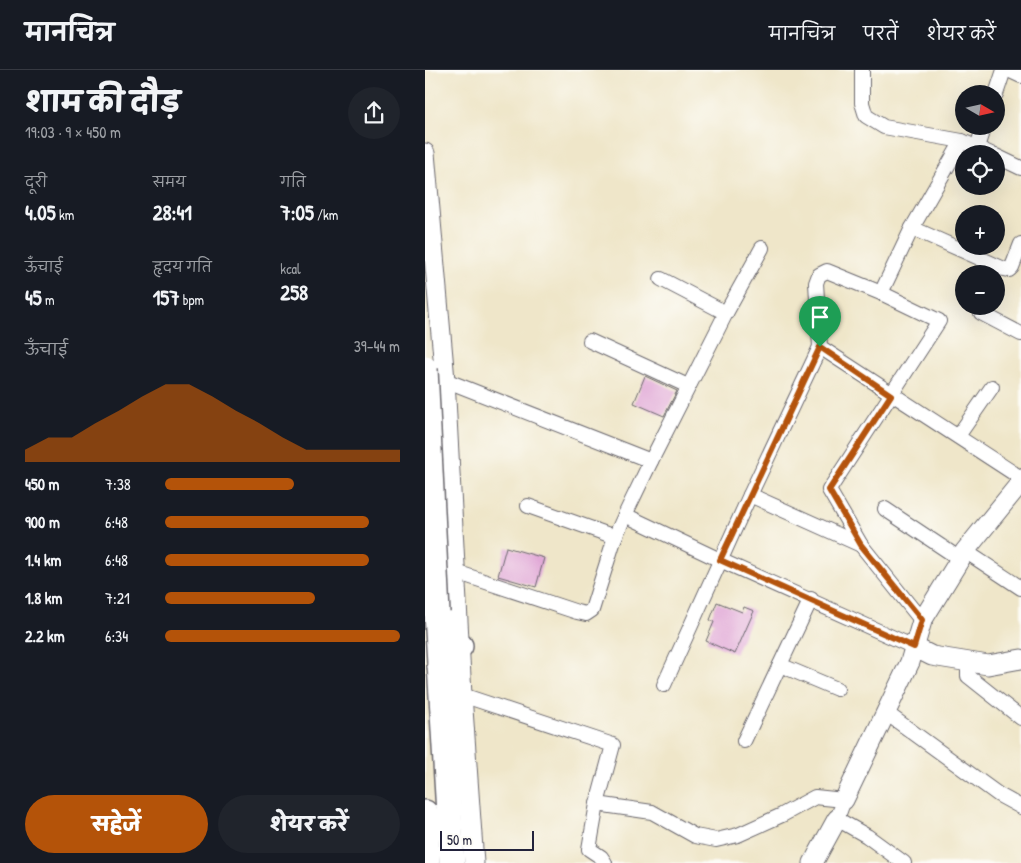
<!DOCTYPE html>
<html lang="hi">
<meta charset="utf-8">
<style>
:root{--surface:#171b24;--page:#20242c;--text:#f1f3f6;--muted:#9ea1a6;--line:#363941;--accent:#b45309}
body{margin:0;font-family:"Patrick Hand","Playpen Sans Deva",sans-serif;background:var(--page);color:var(--text);height:100vh;display:flex;flex-direction:column;font-size:19px;white-space:nowrap}
*{box-sizing:border-box;margin:0}
p{font-size:16px;color:var(--muted)}
.icon{flex:none;width:28px;height:28px;fill:none;stroke:currentColor;stroke-width:2;stroke-linecap:round;stroke-linejoin:round}
.map{position:relative;flex:1;overflow:hidden}
.drawer{display:flex;flex-direction:column;background:var(--surface);width:425px}
.drawer>*{flex:none}
.needle{width:32px;rotate:99deg}
.tools{position:absolute;left:530px;top:15px;display:grid;gap:10px}
.tools a{display:grid;place-items:center;width:50px;height:50px;border-radius:50%;background:var(--surface);box-shadow:0 5px 20px #0002;font-size:25px}
.scale{position:absolute;left:15px;bottom:12px;width:94px;box-sizing:border-box;padding-left:5px;border:2px solid #22223b;border-top:0;font-size:14px;line-height:18px;white-space:nowrap;color:#22223b;-webkit-text-stroke:4px #fdfcf7;paint-order:stroke}
.pin{position:absolute;display:grid;place-items:center;width:42px;height:42px;color:#fff;margin:-51px -21px;border-radius:50% 50% 50% 0;rotate:-45deg;box-shadow:0 0 5px #0007}
.pin .icon{rotate:45deg}
.round{display:grid;place-items:center;flex:none;width:52px;height:52px;border-radius:26px;background:var(--page)}
.head{display:flex;align-items:center;justify-content:space-between;height:85px;padding:0 25px}
h1{font-size:28px;font-weight:800;line-height:38px}
.figures{display:grid;grid-template-columns:repeat(3,1fr);gap:8px;height:85px;padding:5px 25px}
.figures div{display:grid;align-content:center}
.figures b{font-size:21px;font-weight:800}
.figures small{font-size:14px;font-weight:400}
.figures p{font-size:14px}
.chart{height:140px;padding:10px 25px}
.chart p{display:flex;justify-content:space-between}
.chart svg{width:100%;height:90px;margin-top:5px;fill:var(--accent);opacity:.7}
.primary-button{display:flex;gap:10px;margin-top:auto;padding:10px 25px}
.primary-button a{flex:1;height:58px;border-radius:30px;background:var(--accent);color:#fff;font-size:20px;font-weight:800;line-height:58px;text-align:center}
.primary-button a+a{background:var(--page);color:var(--text)}
ul{padding:0 25px;list-style:none;font-size:16px}
li{display:grid;grid-template-columns:80px 60px 1fr;align-items:center;height:38px}
li i{height:12px;border-radius:6px;background:var(--accent)}
header{display:flex;align-items:center;gap:30px;box-sizing:border-box;height:70px;padding:0 25px;background:var(--surface);border-bottom:1px solid var(--line)}
header strong{font-size:24px}
nav{display:flex;gap:28px;margin-inline-start:auto;font-size:18px}
main{display:flex;flex:1;min-height:0}
.map>svg:first-child{display:block}
</style>
<header>
<strong>मानचित्र</strong>
<nav><a>मानचित्र</a><a>परतें</a><a>शेयर करें</a></nav>
</header>
<main>
<section class="drawer">
<div class="head"><div><h1>शाम की दौड़</h1><p>19:03 · 9 × 450 m</p></div><a class="round"><svg class="icon" aria-label="share" viewBox="0 0 24 24"><path d="M12 15V3M7 8l5-5 5 5M5 13v7h14v-7"/></svg></a></div>
<div class="figures">
<div><p>दूरी</p><b>4.05<small> km</small></b></div>
<div><p>समय</p><b>28:41</b></div>
<div><p>गति</p><b>7:05<small> /km</small></b></div>
</div>
<div class="figures">
<div><p>ऊँचाई</p><b>45<small> m</small></b></div>
<div><p>हृदय गति</p><b>157<small> bpm</small></b></div>
<div><p>kcal</p><b>258</b></div>
</div>
<div class="chart"><p><span>ऊँचाई</span>39–44 m</p>
<svg viewBox="0 0 160 44" preserveAspectRatio="none"><path d="M0 44V38L10 32L20 32L30 25L40 19L50 12L60 6L70 6L80 12L90 19L100 25L110 32L120 38L130 38L140 38L150 38L160 38V44z"/></svg>
</div>
<ul>
<li><b>450 m</b>7:38<i style="width:55%"></i></li>
<li><b>900 m</b>6:48<i style="width:87%"></i></li>
<li><b>1.4 km</b>6:48<i style="width:87%"></i></li>
<li><b>1.8 km</b>7:21<i style="width:64%"></i></li>
<li><b>2.2 km</b>6:34<i style="width:100%"></i></li>
</ul>
<div class="primary-button"><a>सहेजें</a><a>शेयर करें</a></div>
</section>
<div class="map">
<svg width="596" height="793" viewBox="0 0 596 793">
<rect width="100%" height="100%" fill="#fdfcf7"/>
<filter id="ink" filterUnits="userSpaceOnUse"><feTurbulence type="fractalNoise" baseFrequency=".02" numOctaves="2"/><feDisplacementMap in="SourceGraphic" scale="10" xChannelSelector="R" yChannelSelector="G"/><feConvolveMatrix kernelMatrix="1 2 1 2 8 2 1 2 1" color-interpolation-filters="sRGB"/></filter>
<filter id="wash" filterUnits="userSpaceOnUse"><feTurbulence type="fractalNoise" baseFrequency=".0096" numOctaves="4" result="noise"/><feDisplacementMap in="SourceGraphic" scale="20" xChannelSelector="R" yChannelSelector="G"/><feGaussianBlur stdDeviation="1.12" result="paint"/><feColorMatrix in="noise" values="0 0 0 0 0 0 0 0 0 0 0 0 0 0 0 0 0 1.4 0 .05"/><feComposite in="paint" operator="in"/></filter>
<g filter="url(#wash)">
<rect width="100%" height="100%" fill="#efe6c9"/>
<g id="blocks">
<!-- building -->
<g fill="#e1a9d7">
<polygon points="220,306 252,321 239,346 209,333"/>
<polygon points="81,477 119,488 111,517 73,506"/>
<polygon points="292,532 317,542 319,537 329,541 310,584 281,571 289,552 285,550"/>
</g>
</g>
</g>
<g filter="url(#ink)">
<use href="#blocks" fill-opacity="0" stroke="#6a676d" stroke-width="1"/>
<g fill="none" stroke-linecap="round" stroke-linejoin="round">
<!-- street casing -->
<g stroke="#6a676d" stroke-width="16">
<g id="street">
<polyline points="437,0 437,33 441,46 459,57 537,71"/>
<polyline points="583,0 596,6"/>
<polyline points="571,24 579,0"/>
<polyline points="552,77 559,56"/>
<polyline points="571,86 596,98"/>
<polyline points="487,158 579,199 584,200 587,197 596,174"/>
<polyline points="236,209 301,243"/>
<polyline points="456,223 487,158 537,71 566,84"/>
<polyline points="556,243 596,264"/>
<polyline points="165,271 263,316"/>
<polyline points="12,310 20,310 226,391"/>
<polyline points="533,366 567,317"/>
<polyline points="325,425 436,475"/>
<polyline points="103,436 190,467"/>
<polyline points="460,439 535,489"/>
<polyline points="200,445 295,490 489,577"/>
<polyline points="540,481 596,518"/>
<polyline points="23,502 31,502 152,542 161,544 167,540 190,467 200,445 226,391 301,243 337,178"/>
<polyline points="497,551 436,475 404,420 514,251 456,223 402,201 394,205 391,213 395,277 596,408"/>
<polyline points="543,592 543,606 596,648"/>
<polyline points="355,595 412,619"/>
<polyline points="239,615 325,425 395,277"/>
<polyline points="37,625 188,675 172,734"/>
<polyline points="460,642 574,725 596,737"/>
<polyline points="319,671 386,529"/>
<polyline points="180,793 176,787 164,779 172,734 227,742 270,766 291,770 313,765 357,745 390,727 419,730 412,749 442,766 479,793"/>
</g>
</g>
<!-- secondary casing -->
<g stroke="#6a676d" stroke-width="21">
<g id="secondary">
<polyline points="0,83 20,310 37,625 49,793"/>
<polyline points="489,577 507,586 563,595 596,589"/>
<polyline points="419,730 485,592 497,551 540,481 596,412"/>
<polyline points="388,793 412,749"/>
</g>
</g>
<!-- highway casing -->
<g stroke="#6a676d" stroke-width="28">
<g id="highway">
<polyline points="12,543 27,793"/>
<polyline points="15,595 35,576"/>
<polyline points="0,743 2,793"/>
</g>
</g>
<!-- street -->
<use href="#street" stroke="#fff" stroke-width="14"/>
<!-- secondary -->
<use href="#secondary" stroke="#fff" stroke-width="19"/>
<!-- highway -->
<use href="#highway" stroke="#fff" stroke-width="25"/>
<!-- highway-bridge casing -->
<g stroke="#6a676d" stroke-width="28" stroke-linecap="butt">
<polyline id="highway-bridge" points="0,299 12,543"/>
</g>
<!-- highway-bridge -->
<use href="#highway-bridge" stroke="#fff" stroke-width="25"/>
</g>
</g>
<g fill="none" stroke-linecap="round" stroke-linejoin="round" filter="url(#ink)">
<!-- route casing -->
<g stroke="#fff" stroke-width="10">
<polygon id="route" points="395,277 466,325 404,420 436,475 497,550 489,577 295,490"/>
</g>
<!-- route -->
<use href="#route" stroke="#b45309" stroke-width="6"/>
</g>
</svg>
<div class="tools">
<a><svg class="needle" viewBox="-14 -14 28 28"><path d="M0-13l5 13h-10z" fill="#e53935"/><path d="M0 13l5-13h-10z" fill="#9ea1a6"/></svg></a>
<a><svg class="icon" aria-label="locate" viewBox="0 0 24 24"><circle cx="12" cy="12" r="6"/><path d="M12 2v4M12 18v4M2 12h4M18 12h4"/></svg></a>
<a>+</a>
<a>−</a>
</div>
<div class="scale">50 m</div>
<div class="pin" style="left:395px;top:277px;background:#1e9e55"><svg class="icon" aria-label="arrive" viewBox="0 0 24 24"><path d="M6 21V4h12l-3 4 3 4H6"/></svg></div>
</div>
</main>
